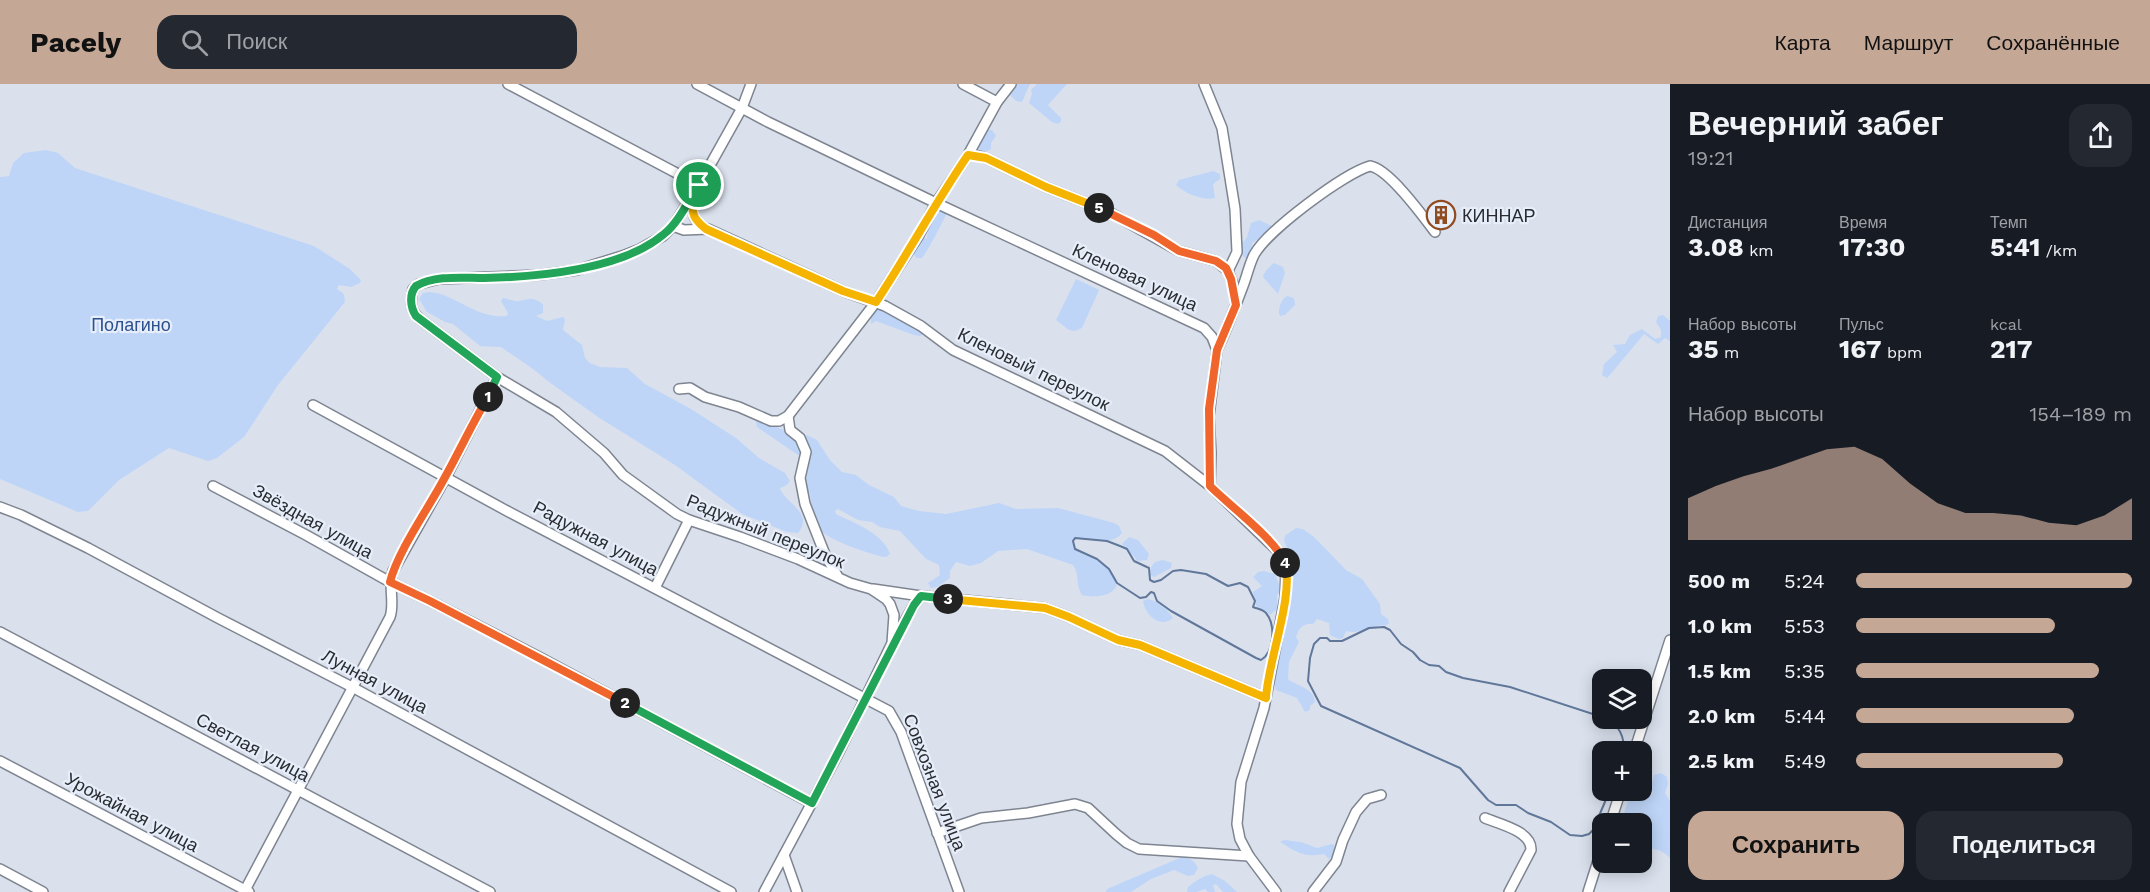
<!DOCTYPE html>
<html lang="ru">
<meta charset="utf-8">
<style>
:root{--surface:#171b24;--page:#242831;--text:#f1f3f6;--muted:#9ea1a6;--accent:#c5a796}
body{margin:0;font-family:"Work Sans",sans-serif;background:var(--page);color:var(--text);height:100vh;display:flex;flex-direction:column;font-size:22px;white-space:nowrap}
*{box-sizing:border-box;margin:0}
p{font-size:20px;color:var(--muted)}
.icon{flex:none;width:33px;height:33px;fill:none;stroke:currentColor;stroke-width:2;stroke-linecap:round;stroke-linejoin:round}
.map{position:relative;flex:1;overflow:hidden}
.panel{display:flex;flex-direction:column;background:var(--surface);width:480px}
.panel>*{flex:none}
.controls{position:absolute;left:1592px;top:585px;display:grid;gap:12px}
.controls a{display:grid;place-items:center;width:60px;height:60px;border-radius:12px;background:var(--surface);box-shadow:0 3px 15px #0003;font-size:30px}
.pin{position:absolute;display:grid;place-items:center;width:51px;height:51px;color:#fff;margin:-26px;border:3px solid #fff;border-radius:50%;box-shadow:0 2px 6px #0007}
.km{position:absolute;width:30px;height:30px;margin:-15px;border-radius:50%;background:#222;color:#fff;font-size:16px;line-height:30px;text-align:center}
.round{display:grid;place-items:center;flex:none;width:63px;height:63px;border-radius:18px;background:var(--page)}
.summary{display:flex;align-items:center;justify-content:space-between;height:102px;padding:0 18px}
h1{font-size:33px;font-weight:700;line-height:45px}
.stats{display:grid;grid-template-columns:repeat(3,1fr);gap:9px;height:102px;padding:6px 18px}
.stats div{display:grid;align-content:center}
.stats b{font-size:26px;font-weight:700}
.stats small{font-size:16px;font-weight:400}
.stats p{font-size:16px}
.chart{height:168px;padding:12px 18px}
.chart p{display:flex;justify-content:space-between}
.chart svg{width:100%;height:108px;margin-top:6px;fill:var(--accent);opacity:.7}
.primary-button{display:flex;gap:12px;margin-top:auto;padding:12px 18px}
.primary-button a{flex:1;height:69px;border-radius:18px;background:var(--accent);color:#111;font-size:24px;font-weight:700;line-height:69px;text-align:center}
.primary-button a+a{background:var(--page);color:var(--text)}
ul{padding:0 18px;list-style:none;font-size:20px}
li{display:grid;grid-template-columns:96px 72px 1fr;align-items:center;height:45px}
li i{height:15px;border-radius:8px;background:var(--accent)}
header{display:flex;align-items:center;gap:36px;box-sizing:border-box;height:84px;padding:0 30px;background:var(--accent);color:#111}
header strong{font-size:28px}
nav{display:flex;gap:33px;margin-inline-start:auto;font-size:21px}
.search{width:420px;height:54px;background:var(--page);display:flex;align-items:center;gap:15px;box-sizing:border-box;padding:0 21px;border-radius:18px;color:var(--muted);font-size:22px}
main{display:flex;flex:1;min-height:0}
.map>svg:first-child{display:block}
</style>
<header>
<strong>Pacely</strong>
<div class="search"><svg class="icon" aria-label="search" viewBox="0 0 24 24"><circle cx="10" cy="10" r="6"/><path d="M15 15l6 6"/></svg>Поиск</div>
<nav><a>Карта</a><a>Маршрут</a><a>Сохранённые</a></nav>
</header>
<main>
<div class="map">
<svg width="1670" height="808" viewBox="0 0 1670 808">
<rect width="100%" height="100%" fill="#dae1ed"/>
<!-- green -->
<g fill="#bed5f8">
<polygon points="1016,0 1030,0 1022,18 1016,17 1009,10"/>
<polygon points="1037,0 1067,0 1048,21 1061,34 1061,38 1057,40 1052,38 1029,19 1032,10 1031,6"/>
<polygon points="988,46 992,46 996,52 991,59 991,65 984,69 979,66 979,58"/>
<polygon points="46,66 58,69 75,84 314,162 350,185 361,196 360,199 351,203 339,201 337,205 344,210 345,218 278,301 244,353 217,374 208,377 169,364 119,396 88,427 78,428 0,395 0,93 9,92 13,79 24,69"/>
<path d="M1213,87L1220,90V95L1213,100L1215,114C1203,117 1186,110 1176,101L1179,96Z"/>
<path d="M938,125L945,126L946,130C944,136 926,170 922,174H916L913,169L920,155L927,154L928,142Z"/>
<polygon points="1259,136 1272,142 1273,146 1252,159 1251,174 1245,174 1242,171 1242,160 1247,153 1251,139"/>
<path d="M1274,179L1283,183L1285,189L1278,210L1263,193C1263,189 1270,182 1274,179Z"/>
<polygon points="1076,195 1099,206 1082,244 1075,247 1069,246 1056,236"/>
<path d="M430,208C458,211 475,235 507,232L508,229L501,217L503,214C508,215 515,218 519,217C531,215 531,212 543,220V229L536,232L547,237L563,233L565,236L563,246L582,261L585,274L590,279L600,283L627,284L645,300L691,325L736,354L759,374L785,389L790,397L787,401L780,404C783,418 815,428 798,449L787,448L742,430L675,381L598,333L549,298L533,285L501,263L480,262L453,240L445,238L427,228L419,215L423,209Z"/>
<path d="M1287,212L1294,214L1295,221L1285,231L1280,232C1277,226 1281,215 1287,212Z"/>
<path d="M876,223C888,224 898,234 909,240C913,243 919,244 923,247L924,250L920,252L914,251L876,237L871,240V230Z"/>
<polygon points="1663,231 1670,237 1670,257 1665,254 1658,260 1644,250 1609,292 1607,294 1602,291 1604,280 1617,268 1613,261 1625,260 1630,251 1642,245 1655,255 1661,253 1661,246 1656,238 1658,232"/>
<polygon points="758,335 786,347 797,357 802,370 798,371 757,343 756,338"/>
<path d="M807,351L817,356L830,376L842,388L856,391L869,401L894,413L901,422L919,427L946,430L999,419L1016,425L1058,424L1114,439L1119,442L1122,449C1112,462 1093,455 1078,454L1073,457L1077,466C1095,476 1109,478 1117,499C1115,513 1093,514 1082,511C1075,501 1080,490 1073,481L1027,465L998,467L981,479L970,482L956,478L950,487V494L937,503L931,504L928,499L940,491L939,481L926,475L900,447L880,443L872,438L858,436L838,425L835,427L836,430C854,439 883,449 890,470L886,473C873,472 826,455 819,445C812,435 811,421 810,409L807,407L802,391L803,354Z"/>
<path d="M1296,444L1303,445L1314,453L1346,486L1362,495L1380,520L1381,530L1388,535L1389,539L1387,541C1372,541 1358,551 1346,547L1343,554L1339,555L1330,551L1329,539L1317,535L1313,540C1303,539 1299,544 1296,553L1299,558L1289,578L1288,595C1298,603 1313,603 1315,618L1310,622V626L1305,628L1297,614L1276,606L1273,596L1294,493L1292,474L1284,457L1285,452Z"/>
<polygon points="1129,453 1138,456 1149,470 1147,476 1138,477 1122,460"/>
<path d="M1163,476L1172,479L1171,484L1154,493L1150,491C1151,481 1152,478 1163,476Z"/>
<polygon points="1264,487 1275,490 1281,506 1277,511 1277,525 1270,531 1266,527 1256,522 1253,508 1262,502 1253,493 1258,488"/>
<path d="M1147,515C1157,516 1168,526 1173,534C1160,545 1145,531 1143,517Z"/>
<path d="M1661,689L1667,693L1668,700L1665,709L1670,717V774C1662,765 1652,763 1641,768V740L1621,739L1631,707L1641,706V704L1645,711L1650,712L1653,709L1651,702L1654,691Z"/>
<path d="M1284,756L1301,758L1317,764L1332,760L1334,761L1336,768L1329,775L1324,770C1303,774 1297,768 1280,758Z"/>
<path d="M1182,773C1190,774 1194,776 1198,784L1194,791L1188,792L1174,786L1151,795L1131,808H1106L1107,805Z"/>
<path d="M1212,790L1225,797L1237,808H1223L1216,800L1213,801L1215,808H1208L1205,805L1197,808H1187L1188,803C1196,797 1202,792 1212,790Z"/>
</g>
<g fill="none" stroke-linecap="round" stroke-linejoin="round">
<!-- stream -->
<g stroke="#61779a" stroke-width="2">
<path d="M1075,454L1107,457L1120,462L1127,465L1134,477L1149,484L1150,496L1154,498L1161,496L1173,487L1181,486L1206,490L1228,502L1240,499L1248,503L1255,517L1253,523C1258,525 1263,525 1266,529C1276,541 1274,568 1261,576L1256,574L1171,527L1157,517L1154,509L1151,508L1146,513L1140,514L1117,499L1109,485L1097,475L1075,465L1073,457Z"/>
<polyline points="1602,633 1510,603 1463,594 1446,588 1439,582 1429,581 1420,576 1413,568 1401,560 1390,546 1384,543 1369,544 1342,557 1330,557 1327,554 1320,554 1314,560 1310,574 1308,597 1321,622 1460,684 1488,716 1496,721 1516,721 1528,729 1551,738 1570,751 1582,752 1589,750 1593,746 1610,706"/>
<path d="M1605,634C1618,639 1626,654 1623,668"/>
</g>
<!-- minor casing -->
<g stroke="#7e8590" stroke-width="12">
<g id="minor">
<path d="M508,0L699,101C693,122 686,131 706,145"/>
<polyline points="697,0 768,38 936,119 1204,244 1212,253 1217,266 1209,332 1211,369 1210,402"/>
<path d="M751,0L742,24L699,101L673,142L663,152L640,165L622,172L577,186L539,191L439,195L419,200L413,205C410,217 410,227 420,235L497,293L556,328L604,369L623,391L677,430L689,436L740,453L798,475L850,499L871,505L886,515L890,520L894,531L892,559L839,668L764,808"/>
<polyline points="963,0 997,18"/>
<polyline points="1204,0 1222,44 1235,125 1237,168 1228,187"/>
<polyline points="968,71 975,71 986,74 1046,103 1109,128 1179,167 1216,177 1228,187 1233,200 1236,219"/>
<polyline points="673,142 684,146 708,145 843,207 885,222 921,242 953,266 1165,367 1210,402 1280,469 1286,484 1285,514 1264,624 1241,698 1237,740 1240,755 1249,772 1276,808"/>
<path d="M1217,266C1227,245 1235,223 1243,202C1247,192 1249,181 1254,171C1267,147 1343,90 1370,82C1389,85 1423,132 1435,148"/>
<polyline points="679,305 690,304 705,313 739,323 771,337 779,337 788,332 876,218 919,151 936,119 968,71 997,18 1011,0"/>
<polyline points="313,321 509,428 889,627 901,648 959,808"/>
<polyline points="788,332 790,346 800,354 806,368 800,394 805,420 826,473 837,491"/>
<polyline points="213,402 306,451 390,498 430,517 543,575 811,719"/>
<polyline points="0,423 21,431 88,464 218,534 352,603 731,808"/>
<polyline points="655,504 689,436"/>
<polyline points="873,505 921,512"/>
<polyline points="0,548 490,808"/>
<polyline points="895,555 914,521 921,512 1045,524 1069,533 1118,556 1140,561 1266,614"/>
<polyline points="1634,668 1670,556"/>
<polyline points="0,677 249,808"/>
<path d="M1485,734C1499,740 1532,747 1531,766L1509,808"/>
<polyline points="1610,740 1621,706"/>
<polyline points="937,749 981,734 1028,729 1075,720 1088,724 1116,750 1127,759 1139,765 1249,772"/>
<polyline points="784,771 797,808"/>
<polyline points="0,785 43,808"/>
<path d="M244,808L390,533C395,519 388,503 393,487L446,393L497,293"/>
<polyline points="1313,808 1336,778 1343,756 1356,728 1367,715 1381,711"/>
<polyline points="1588,808 1602,764"/>
</g>
</g>
<!-- minor -->
<use href="#minor" stroke="#fff" stroke-width="9"/>
</g>
<g fill="none" stroke-linecap="round" stroke-linejoin="round">
<!-- split-1 casing -->
<g stroke="#fff" stroke-width="12">
<path id="split-1" d="M488,313L497,293L416,232C410,223 409,210 416,202C435,191 462,194 484,194C537,193 622,186 664,150C679,138 688,117 699,101"/>
</g>
<!-- split-2 casing -->
<g stroke="#fff" stroke-width="12">
<path id="split-2" d="M488,313C472,340 459,368 444,395C428,425 398,467 390,498L430,517L625,619"/>
</g>
<!-- split-3 casing -->
<g stroke="#fff" stroke-width="12">
<polyline id="split-3" points="625,619 812,719 914,521 921,512 948,515"/>
</g>
<!-- split-4 casing -->
<g stroke="#fff" stroke-width="12">
<path id="split-4" d="M948,515L1045,524L1069,533L1118,556L1140,561L1266,614C1268,576 1294,513 1285,479"/>
</g>
<!-- split-5 casing -->
<g stroke="#fff" stroke-width="12">
<path id="split-5" d="M1099,124L1154,151L1179,167L1216,177L1226,184L1231,195L1236,221L1217,266L1209,325L1210,402C1229,421 1277,457 1285,479"/>
</g>
<!-- split-6 casing -->
<g stroke="#fff" stroke-width="12">
<path id="split-6" d="M699,101C693,122 686,130 706,145L843,207L876,218C908,170 935,119 968,71L986,74L1046,103L1099,124"/>
</g>
<!-- split-1 -->
<use href="#split-1" stroke="#22a559" stroke-width="8"/>
<!-- split-2 -->
<use href="#split-2" stroke="#f0652b" stroke-width="8"/>
<!-- split-3 -->
<use href="#split-3" stroke="#22a559" stroke-width="8"/>
<!-- split-4 -->
<use href="#split-4" stroke="#f5b400" stroke-width="8"/>
<!-- split-5 -->
<use href="#split-5" stroke="#f0652b" stroke-width="8"/>
<!-- split-6 -->
<use href="#split-6" stroke="#f5b400" stroke-width="8"/>
</g>
<!-- icons -->
<defs>
<g id="building-ring" transform="scale(1.5)"><circle r="9.5" fill="#e7eefa" stroke="#904b20" stroke-width="1.5"/><path d="M-4-6H4V6H1V3H-1V6H-4ZM-2.5-4.3h1.7v1.8h-1.7ZM.8-4.3h1.7v1.8H.8ZM-2.5-1h1.7V.8h-1.7ZM.8-1h1.7V.8H.8Z" fill="#904b20"/></g>
</defs>
<g fill-rule="evenodd">
<use href="#building-ring" x="1441" y="131"/>
</g>
<g text-anchor="middle" dominant-baseline="central" stroke-width="4.5" stroke-linejoin="round" paint-order="stroke">
<!-- poi labels -->
<g font-size="18" fill="#292c30" stroke="#e7eefa" text-anchor="start">
<text x="1462" y="131">КИННАР</text>
</g>
<!-- street labels -->
<g font-size="18" fill="#292c30" stroke="#e7eefa">
<text transform="translate(1135 193) rotate(25)">Кленовая улица</text>
<text transform="translate(1034 285) rotate(26)">Кленовый переулок</text>
<text transform="translate(313 437) rotate(29)">Звёздная улица</text>
<text transform="translate(766 447) rotate(22)">Радужный переулок</text>
<text transform="translate(596 454) rotate(28)">Радужная улица</text>
<text transform="translate(375 597) rotate(28)">Лунная улица</text>
<text transform="translate(253 663) rotate(28)">Светлая улица</text>
<text transform="translate(935 698) rotate(69)">Совхозная улица</text>
<text transform="translate(132 728) rotate(28)">Урожайная улица</text>
</g>
<!-- park labels -->
<g font-size="18" fill="#2c528f" stroke="#e7eefa">
<text x="131" y="240">Полагино</text>
</g>
</g>
</svg>
<div class="controls">
<a><svg class="icon" aria-label="layers" viewBox="0 0 24 24"><path d="M12 4l9 5-9 5-9-5zM3 14l9 5 9-5"/></svg></a>
<a>+</a>
<a>−</a>
</div>
<div class="pin" style="left:699px;top:101px;background:#1e9e55"><svg class="icon" aria-label="arrive" viewBox="0 0 24 24"><path d="M6 21V4h12l-3 4 3 4H6"/></svg></div>
<b class="km" style="left:488px;top:313px">1</b>
<b class="km" style="left:625px;top:619px">2</b>
<b class="km" style="left:948px;top:515px">3</b>
<b class="km" style="left:1285px;top:479px">4</b>
<b class="km" style="left:1099px;top:124px">5</b>
</div>
<section class="panel">
<div class="summary"><div><h1>Вечерний забег</h1><p>19:21</p></div><a class="round"><svg class="icon" aria-label="share" viewBox="0 0 24 24"><path d="M12 15V3M7 8l5-5 5 5M5 13v7h14v-7"/></svg></a></div>
<div class="stats">
<div><p>Дистанция</p><b>3.08<small> km</small></b></div>
<div><p>Время</p><b>17:30</b></div>
<div><p>Темп</p><b>5:41<small> /km</small></b></div>
</div>
<div class="stats">
<div><p>Набор высоты</p><b>35<small> m</small></b></div>
<div><p>Пульс</p><b>167<small> bpm</small></b></div>
<div><p>kcal</p><b>217</b></div>
</div>
<div class="chart"><p><span>Набор высоты</span>154–189 m</p>
<svg viewBox="0 0 160 44" preserveAspectRatio="none"><path d="M0 44V27L10 22L20 18L30 15L40 11L50 7L60 6L70 11L80 21L90 29L100 33L110 33L120 34L130 37L140 38L150 34L160 27V44z"/></svg>
</div>
<ul>
<li><b>500 m</b>5:24<i style="width:100%"></i></li>
<li><b>1.0 km</b>5:53<i style="width:72%"></i></li>
<li><b>1.5 km</b>5:35<i style="width:88%"></i></li>
<li><b>2.0 km</b>5:44<i style="width:79%"></i></li>
<li><b>2.5 km</b>5:49<i style="width:75%"></i></li>
</ul>
<div class="primary-button"><a>Сохранить</a><a>Поделиться</a></div>
</section>
</main>
